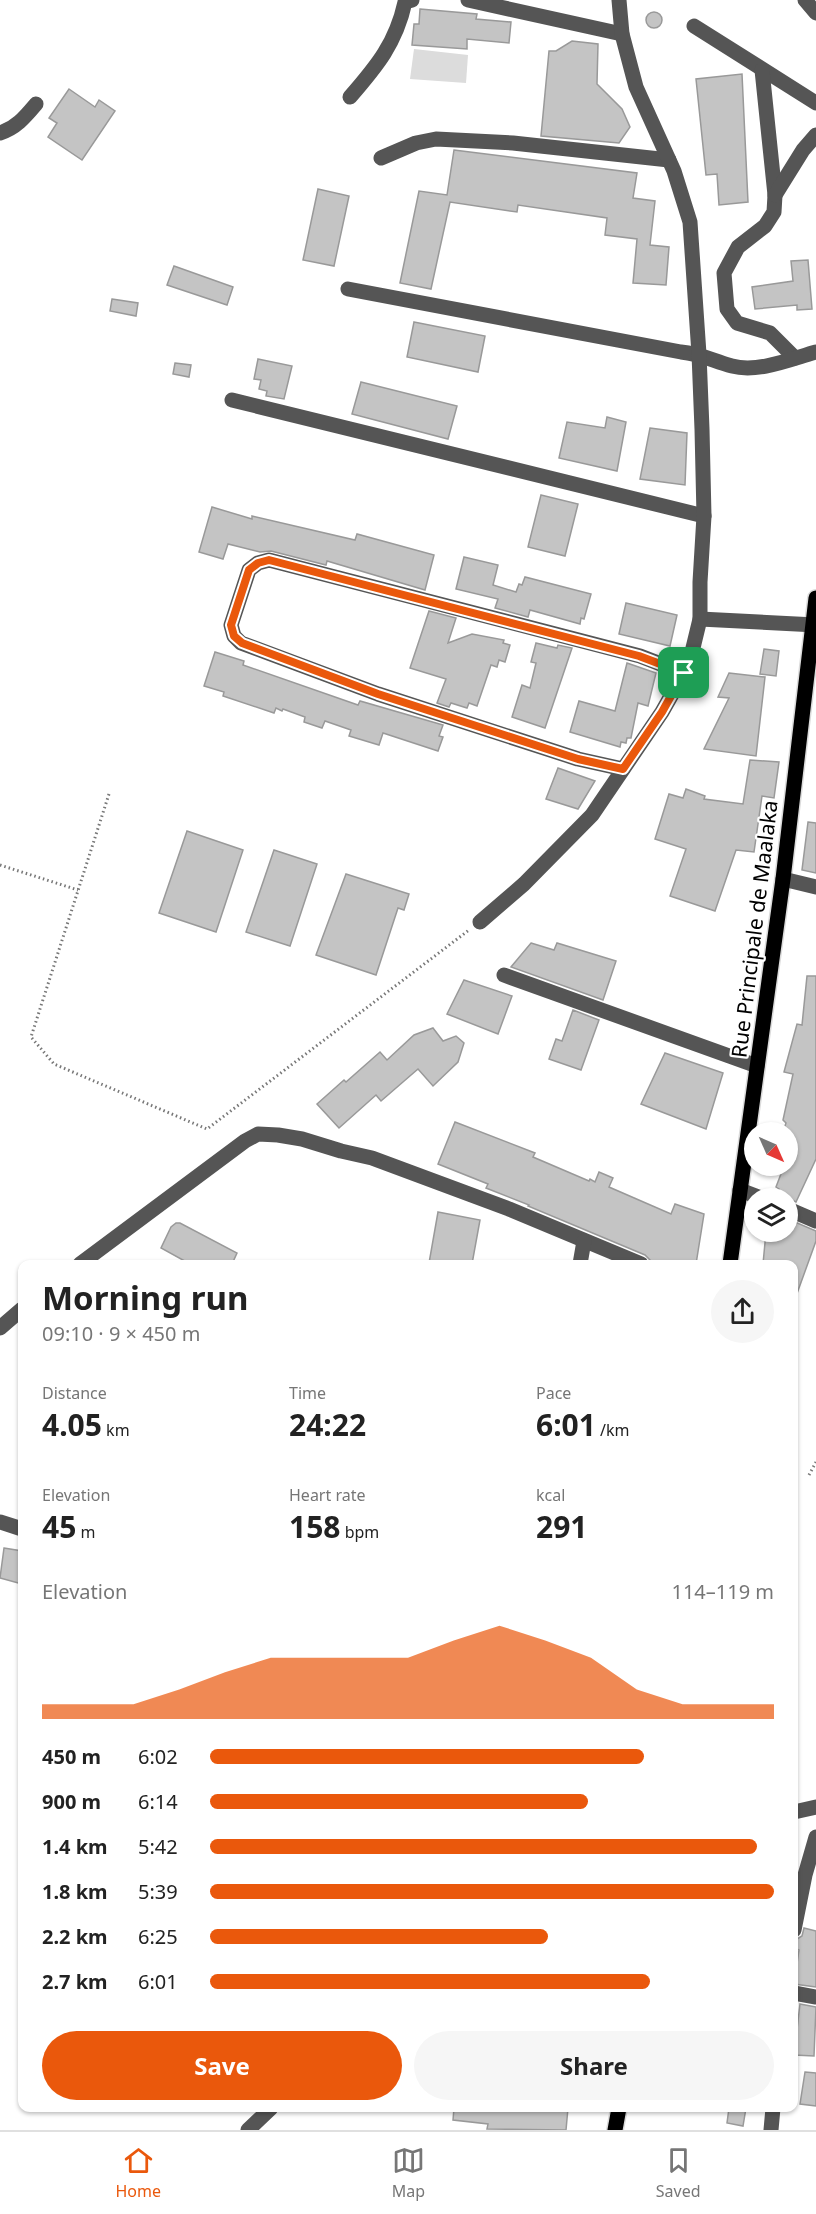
<!DOCTYPE html>
<meta charset="utf-8">
<style>
:root{--surface:#fff;--page:#f6f6f6;--text:#222;--muted:#767676;--line:#e0e0e0;--accent:#ea580c}
body{margin:0;font-family:"Noto Sans",sans-serif;background:var(--page);color:var(--text);height:100vh;display:flex;flex-direction:column;font-size:22px;white-space:nowrap}
*{box-sizing:border-box;margin:0}
p{font-size:20px;color:var(--muted)}
.icon{flex:none;width:33px;height:33px;fill:none;stroke:currentColor;stroke-width:2;stroke-linecap:round;stroke-linejoin:round}
.map{position:relative;flex:1;overflow:hidden}
.sheet{position:absolute;left:18px;top:1260px;width:780px;height:852px;display:flex;flex-direction:column;background:var(--surface);border-radius:12px;box-shadow:0 2px 4px #0004}
.sheet>*{flex:none}
.needle{width:39px;rotate:135deg}
.tools{position:absolute;left:744px;top:1122px;display:grid;gap:12px}
.tools a{display:grid;place-items:center;width:54px;height:54px;border-radius:50%;background:var(--surface);box-shadow:0 2px 4px #0004;font-size:30px}
.pin{position:absolute;display:grid;place-items:center;width:51px;height:51px;color:#fff;margin:-26px;border-radius:12px;box-shadow:0 3px 9px #0006}
.round{display:grid;place-items:center;flex:none;width:63px;height:63px;border-radius:32px;background:var(--page)}
.headline{display:flex;align-items:center;justify-content:space-between;height:102px;padding:0 24px}
h1{font-size:33px;font-weight:700;line-height:45px}
.stats{display:grid;grid-template-columns:repeat(3,1fr);gap:9px;height:102px;padding:6px 24px}
.stats div{display:grid;align-content:center}
.stats b{font-size:30px;font-weight:700}
.stats small{font-size:16px;font-weight:400}
.stats p{font-size:16px}
.chart{height:168px;padding:12px 24px}
.chart p{display:flex;justify-content:space-between}
.chart svg{width:100%;height:108px;margin-top:6px;fill:var(--accent);opacity:.7}
.button{display:flex;gap:12px;margin-top:auto;padding:12px 24px}
.button a{flex:1;height:69px;border-radius:36px;background:var(--accent);color:#fff;font-size:24px;font-weight:700;line-height:69px;text-align:center}
.button a+a{background:var(--page);color:var(--text)}
ul{padding:0 24px;list-style:none;font-size:20px}
li{display:grid;grid-template-columns:96px 72px 1fr;align-items:center;height:45px}
li i{height:15px;border-radius:8px;background:var(--accent)}
.tab-bar{display:flex;justify-content:space-around;align-items:center;height:84px;border-top:2px solid var(--line);background:var(--surface);font-size:16px;color:var(--muted)}
.tab-bar a{display:grid;justify-items:center;gap:3px}
.tab-bar .current{color:var(--accent)}
.map>svg:first-child{display:block}
</style>
<div class="map">
<svg width="816" height="2130" viewBox="0 0 816 2130">
<rect width="100%" height="100%" fill="#fff"/>
<!-- green -->
<polygon fill="#dcdcdc" points="414,49 468,55 466,83 410,79"/>
<!-- building -->
<g fill="#c4c4c4" stroke="#999" stroke-width="1.5">
<polygon points="420,9 477,14 476,19 511,22 509,43 467,39 467,49 412,45 414,24 419,24"/>
<circle cx="654" cy="20" r="8"/>
<polygon points="572,41 598,44 597,84 622,109 630,127 619,143 541,136 549,51 556,51"/>
<polygon points="742,74 748,202 719,205 717,174 706,175 696,79"/>
<polygon points="69,89 95,107 99,100 115,111 82,160 48,137 57,123 49,118"/>
<polygon points="454,150 637,173 633,198 655,201 650,245 669,247 666,285 633,283 637,239 605,235 607,218 518,205 517,212 450,202 431,289 400,283 419,191 447,195"/>
<polygon points="318,189 349,196 334,266 303,260"/>
<polygon points="808,260 812,309 797,310 797,305 755,309 752,287 793,281 791,261"/>
<polygon points="174,266 233,287 227,305 167,285"/>
<polygon points="112,299 138,303 136,316 110,311"/>
<polygon points="414,322 485,336 478,372 407,357"/>
<polygon points="258,359 292,366 284,399 266,396 267,391 259,389 261,380 254,379"/>
<polygon points="175,363 191,365 189,377 173,374"/>
<polygon points="361,382 457,406 448,439 352,414"/>
<polygon points="607,417 626,422 617,471 559,458 567,422 605,428"/>
<polygon points="650,428 687,433 685,485 640,479"/>
<polygon points="541,495 578,504 565,556 528,547"/>
<polygon points="212,507 252,519 252,516 355,540 357,534 434,555 425,590 327,561 326,565 271,551 260,552 228,544 223,559 199,552"/>
<polygon points="464,557 498,565 493,585 516,592 519,584 522,585 525,577 591,594 584,619 581,618 580,624 530,610 528,617 495,608 498,599 456,589"/>
<polygon points="626,603 677,615 670,646 619,634"/>
<polygon points="429,611 456,618 448,643 472,634 504,640 503,643 510,645 505,662 499,660 497,667 491,665 477,706 469,703 467,708 451,703 449,707 437,703 446,679 410,668"/>
<polygon points="536,643 557,648 558,645 572,648 545,728 512,717 522,685 530,688 536,663 531,662"/>
<polygon points="764,649 779,651 776,676 760,674"/>
<polygon points="215,652 244,661 243,665 358,705 360,701 443,725 439,736 443,737 438,751 383,733 379,745 349,736 351,730 325,721 322,728 304,722 305,717 283,709 282,711 276,708 274,713 223,696 224,692 204,686"/>
<polygon points="627,663 656,673 648,706 638,703 631,738 627,738 626,743 621,742 620,747 570,732 579,701 615,711"/>
<polygon points="729,673 765,677 756,756 704,749 729,698 718,697"/>
<polygon points="750,760 779,762 774,798 762,796 754,852 736,850 715,911 670,896 686,849 655,839 669,794 683,798 686,789 705,796 704,799 743,804"/>
<polygon points="558,768 595,781 578,809 546,799"/>
<polygon points="808,822 816,823 816,873 802,870"/>
<polygon points="187,831 243,850 216,932 159,913"/>
<polygon points="274,850 317,864 290,946 246,932"/>
<polygon points="346,874 409,894 404,910 398,908 376,975 316,955"/>
<polygon points="531,943 554,950 557,943 616,961 603,1000 511,967"/>
<polygon points="807,976 816,976 816,1159 796,1202 788,1198 775,1198 779,1189 776,1187 784,1166 788,1166 788,1132 783,1132 786,1123 783,1120 793,1074 784,1072 797,1024 802,1025"/>
<polygon points="464,980 512,996 498,1034 447,1014"/>
<polygon points="573,1010 599,1020 581,1070 549,1059 556,1039 562,1041"/>
<polygon points="433,1028 443,1041 456,1036 464,1043 458,1062 433,1086 418,1069 381,1101 376,1095 339,1128 317,1104 344,1080 346,1082 380,1052 387,1060 414,1035"/>
<polygon points="665,1053 723,1073 706,1129 641,1104"/>
<polygon points="455,1122 535,1153 533,1157 589,1181 590,1179 595,1182 599,1172 613,1178 609,1187 671,1214 675,1204 704,1214 696,1264 651,1264 651,1261 645,1255 528,1206 529,1205 486,1188 488,1184 438,1164"/>
<polygon points="438,1212 480,1220 472,1264 429,1263"/>
<polygon points="788,1219 816,1231 816,1241 795,1299 794,1299 794,1264 763,1264 766,1232 788,1232"/>
<polygon points="176,1223 180,1223 237,1253 232,1264 190,1264 161,1248 171,1227"/>
<polygon points="4,1548 22,1551 22,1584 0,1578"/>
<polygon points="804,1928 816,1931 816,1987 794,1984 799,1950 794,1948 797,1939 802,1936"/>
<polygon points="800,2004 816,2007 814,2056 794,2055"/>
<polygon points="805,2072 816,2073 816,2106 800,2104"/>
<polygon points="454,2108 568,2108 566,2130 487,2129 488,2124 453,2120"/>
<polygon points="729,2108 746,2108 743,2126 727,2123"/>
</g>
<g fill="none" stroke-linecap="round" stroke-linejoin="round">
<!-- major casing -->
<g stroke="#dbdbdb" stroke-width="18">
<g id="major">
<polyline points="730,1264 783,879 816,598"/>
<polyline points="615,2130 619,2108"/>
</g>
</g>
<!-- path -->
<g stroke="#777" stroke-width="3" stroke-dasharray="1.5 3" stroke-linecap="butt">
<polyline points="109,794 31,1037 54,1064 207,1129 469,930"/>
<polyline points="0,865 78,890"/>
<polyline points="809,1475 816,1462"/>
</g>
<!-- minor -->
<g stroke="#555" stroke-width="15">
<polyline points="468,0 622,34"/>
<polyline points="805,0 816,13"/>
<polyline points="694,26 816,103"/>
<polyline points="762,70 775,195 774,212 765,226 738,247 724,273 727,309 737,323 770,333 795,358"/>
<path d="M350,97C377,66 396,43 405,2L412,0"/>
<path d="M0,133C16,128 25,117 36,104"/>
<polyline points="381,158 416,143 436,139 513,143 669,160"/>
<polyline points="775,195 803,150 816,135"/>
<path d="M348,289L681,352C702,354 713,361 732,366C758,373 791,359 816,352"/>
<polyline points="232,400 704,516"/>
<polyline points="700,619 816,625"/>
<polyline points="623,769 578,759 378,694 241,643 234,636 231,625 249,570 258,563 269,560 640,656 684,673"/>
<polyline points="783,879 816,887"/>
<polyline points="480,922 524,884 592,815 662,712 684,673 692,652 700,619 700,582 704,516 702,429 699,354 690,222 674,171 636,87 622,34 619,0"/>
<polyline points="504,975 757,1066"/>
<polyline points="740,1190 761,1198"/>
<polyline points="788,1209 816,1221"/>
<polyline points="80,1264 245,1141 258,1134 278,1135 302,1139 341,1151 372,1158 509,1209 641,1264"/>
<polyline points="580,1264 584,1241"/>
<polyline points="0,1328 22,1309"/>
<polyline points="0,1522 22,1529"/>
<polyline points="794,1812 816,1807"/>
<polyline points="794,1930 805,1875 816,1837"/>
<polyline points="794,1993 816,1997"/>
<polyline points="248,2130 271,2108"/>
<polyline points="771,2130 773,2108"/>
</g>
<!-- major -->
<use href="#major" stroke="#000" stroke-width="15"/>
</g>
<g fill="none" stroke-linecap="round" stroke-linejoin="round">
<!-- route casing -->
<g stroke="#fff" stroke-width="12">
<polygon id="route" points="269,560 639,656 684,673 662,712 623,769 578,759 378,694 242,643 234,636 231,625 249,570 258,563"/>
</g>
<!-- route -->
<use href="#route" stroke="#ea580c" stroke-width="8"/>
</g>
<g text-anchor="middle" dominant-baseline="central" stroke-width="4.5" stroke-linejoin="round" paint-order="stroke">
<!-- street labels -->
<g font-size="21" fill="#000" stroke="#fff">
<text transform="translate(754 929) rotate(-83)">Rue Principale de Maalaka</text>
</g>
</g>
</svg>
<div class="tools">
<a><svg class="needle" viewBox="-14 -14 28 28"><path d="M0-13l5 13h-10z" fill="#e53935"/><path d="M0 13l5-13h-10z" fill="#767676"/></svg></a>
<a><svg class="icon" aria-label="layers" viewBox="0 0 24 24"><path d="M12 4l9 5-9 5-9-5zM3 14l9 5 9-5"/></svg></a>
</div>
<div class="pin" style="left:684px;top:673px;background:#1e9e55"><svg class="icon" aria-label="arrive" viewBox="0 0 24 24"><path d="M6 21V4h12l-3 4 3 4H6"/></svg></div>
<section class="sheet">
<div class="headline"><div><h1>Morning run</h1><p>09:10 · 9 × 450 m</p></div><a class="round"><svg class="icon" aria-label="share" viewBox="0 0 24 24"><path d="M12 15V3M7 8l5-5 5 5M5 13v7h14v-7"/></svg></a></div>
<div class="stats">
<div><p>Distance</p><b>4.05<small> km</small></b></div>
<div><p>Time</p><b>24:22</b></div>
<div><p>Pace</p><b>6:01<small> /km</small></b></div>
</div>
<div class="stats">
<div><p>Elevation</p><b>45<small> m</small></b></div>
<div><p>Heart rate</p><b>158<small> bpm</small></b></div>
<div><p>kcal</p><b>291</b></div>
</div>
<div class="chart"><p><span>Elevation</span>114–119 m</p>
<svg viewBox="0 0 160 44" preserveAspectRatio="none"><path d="M0 44V38L10 38L20 38L30 32L40 25L50 19L60 19L70 19L80 19L90 12L100 6L110 12L120 19L130 32L140 38L150 38L160 38V44z"/></svg>
</div>
<ul>
<li><b>450 m</b>6:02<i style="width:77%"></i></li>
<li><b>900 m</b>6:14<i style="width:67%"></i></li>
<li><b>1.4 km</b>5:42<i style="width:97%"></i></li>
<li><b>1.8 km</b>5:39<i style="width:100%"></i></li>
<li><b>2.2 km</b>6:25<i style="width:60%"></i></li>
<li><b>2.7 km</b>6:01<i style="width:78%"></i></li>
</ul>
<div class="button"><a>Save</a><a>Share</a></div>
</section>
</div>
<nav class="tab-bar">
<a class="current"><svg class="icon" aria-label="home" viewBox="0 0 24 24"><path d="M3 11l9-7 9 7M6 9v11h12V9"/></svg>Home</a>
<a><svg class="icon" aria-label="map" viewBox="0 0 24 24"><path d="M3 6l6-2 6 2 6-2v14l-6 2-6-2-6 2zM9 4v14M15 6v14"/></svg>Map</a>
<a><svg class="icon" aria-label="saved" viewBox="0 0 24 24"><path d="M7 4h10v16l-5-4-5 4z"/></svg>Saved</a>
</nav>
